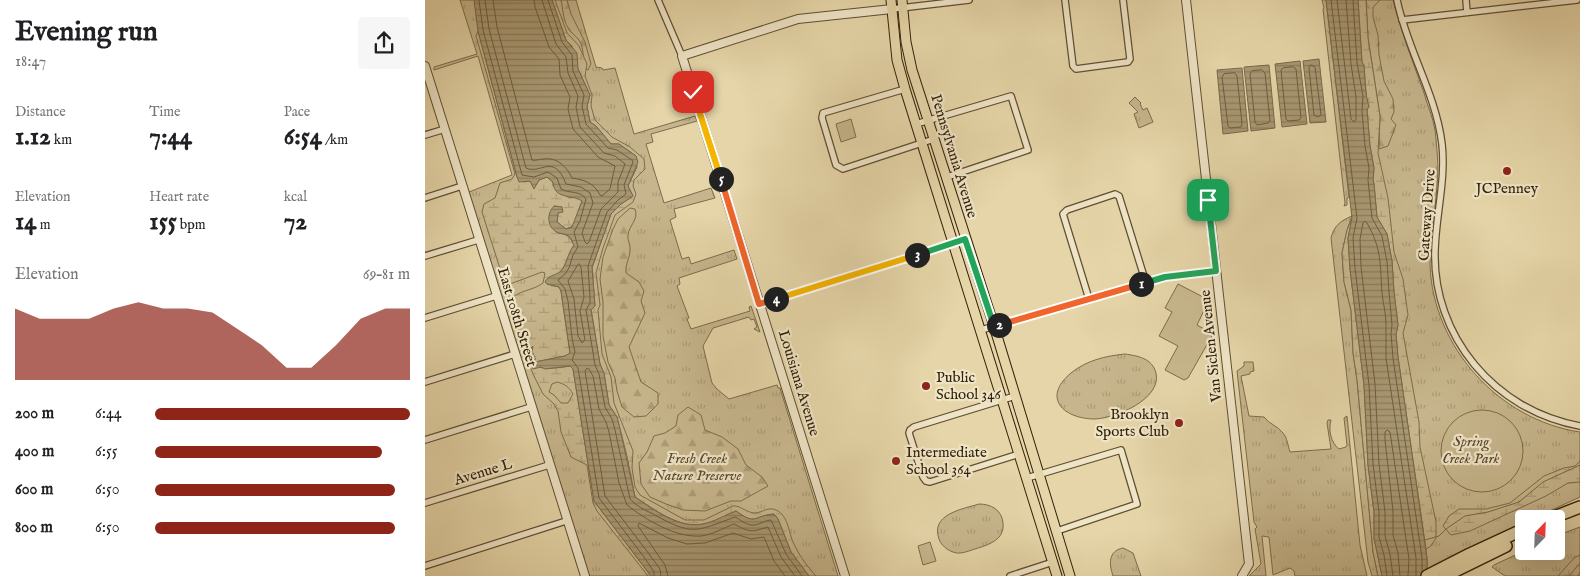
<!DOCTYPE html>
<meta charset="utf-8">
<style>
:root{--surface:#fff;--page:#f6f6f6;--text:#202124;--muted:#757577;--accent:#8f2418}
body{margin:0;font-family:"IM FELL English",serif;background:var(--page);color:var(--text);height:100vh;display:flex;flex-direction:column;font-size:19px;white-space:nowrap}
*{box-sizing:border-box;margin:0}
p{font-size:16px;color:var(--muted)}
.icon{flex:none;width:28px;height:28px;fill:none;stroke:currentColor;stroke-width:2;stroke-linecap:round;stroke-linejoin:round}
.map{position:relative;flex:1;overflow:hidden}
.side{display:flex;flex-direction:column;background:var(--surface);width:425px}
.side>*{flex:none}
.needle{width:32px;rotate:23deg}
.buttons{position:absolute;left:1090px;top:510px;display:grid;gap:10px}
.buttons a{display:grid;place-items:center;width:50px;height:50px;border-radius:5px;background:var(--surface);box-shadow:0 5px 20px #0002;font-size:25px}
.pin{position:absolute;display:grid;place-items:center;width:42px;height:42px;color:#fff;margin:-21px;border-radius:10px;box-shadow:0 2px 8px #0006}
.km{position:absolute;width:25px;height:25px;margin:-12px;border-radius:50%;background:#222;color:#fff;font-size:14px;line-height:25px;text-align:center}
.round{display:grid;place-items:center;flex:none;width:52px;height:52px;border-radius:5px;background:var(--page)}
.summary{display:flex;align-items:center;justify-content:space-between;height:85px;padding:0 15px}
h1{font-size:28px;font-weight:700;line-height:38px}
.figures{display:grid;grid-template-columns:repeat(3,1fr);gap:8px;height:85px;padding:5px 15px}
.figures div{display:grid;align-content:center}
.figures b{font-size:25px;font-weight:700}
.figures small{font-size:14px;font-weight:400}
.figures p{font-size:14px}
.chart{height:140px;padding:10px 15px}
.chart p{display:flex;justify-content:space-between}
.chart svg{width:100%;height:90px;margin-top:5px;fill:var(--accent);opacity:.7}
ul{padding:0 15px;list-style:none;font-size:16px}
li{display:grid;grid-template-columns:80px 60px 1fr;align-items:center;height:38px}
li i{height:12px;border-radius:6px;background:var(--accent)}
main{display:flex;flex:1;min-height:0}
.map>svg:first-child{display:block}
</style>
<main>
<section class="side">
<div class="summary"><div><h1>Evening run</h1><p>18:47</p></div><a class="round"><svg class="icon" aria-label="share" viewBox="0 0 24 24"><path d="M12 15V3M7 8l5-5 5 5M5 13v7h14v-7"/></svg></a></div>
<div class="figures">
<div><p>Distance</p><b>1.12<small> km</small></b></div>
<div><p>Time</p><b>7:44</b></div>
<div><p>Pace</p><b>6:54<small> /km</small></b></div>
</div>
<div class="figures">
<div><p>Elevation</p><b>14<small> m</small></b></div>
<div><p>Heart rate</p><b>155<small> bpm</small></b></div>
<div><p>kcal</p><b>72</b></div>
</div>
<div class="chart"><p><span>Elevation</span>69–81 m</p>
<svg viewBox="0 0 160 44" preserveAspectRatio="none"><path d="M0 44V9L10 14L20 14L30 14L40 9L50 6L60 9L70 9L80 11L90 19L100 27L110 38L120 38L130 27L140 14L150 9L160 9V44z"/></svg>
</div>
<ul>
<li><b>200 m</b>6:44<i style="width:100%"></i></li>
<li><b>400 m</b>6:55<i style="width:89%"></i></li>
<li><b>600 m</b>6:50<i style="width:94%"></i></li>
<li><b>800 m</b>6:50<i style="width:94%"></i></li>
</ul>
</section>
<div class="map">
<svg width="1155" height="576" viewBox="0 0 1155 576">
<defs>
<pattern id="grass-tufts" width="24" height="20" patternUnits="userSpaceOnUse" patternTransform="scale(1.25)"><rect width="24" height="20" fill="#c7b68d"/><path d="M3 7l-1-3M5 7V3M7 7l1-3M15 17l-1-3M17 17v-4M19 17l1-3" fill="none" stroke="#ab9c78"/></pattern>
<pattern id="forest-firs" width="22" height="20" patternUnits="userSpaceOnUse" patternTransform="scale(1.25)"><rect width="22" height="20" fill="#c7b68d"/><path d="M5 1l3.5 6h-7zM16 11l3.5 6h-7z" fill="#ab9c78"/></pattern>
<pattern id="wetland-marsh" width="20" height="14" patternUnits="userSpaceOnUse" patternTransform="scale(1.25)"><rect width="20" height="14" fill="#c7b68d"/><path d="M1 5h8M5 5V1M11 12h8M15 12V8" fill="none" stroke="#ab9c78"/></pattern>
<pattern id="water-rules" width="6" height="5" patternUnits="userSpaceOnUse" patternTransform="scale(1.25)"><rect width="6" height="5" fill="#a89872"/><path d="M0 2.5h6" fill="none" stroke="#897c5c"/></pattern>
</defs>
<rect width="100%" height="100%" fill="#e5d5a8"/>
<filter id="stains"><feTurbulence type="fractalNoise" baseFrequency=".004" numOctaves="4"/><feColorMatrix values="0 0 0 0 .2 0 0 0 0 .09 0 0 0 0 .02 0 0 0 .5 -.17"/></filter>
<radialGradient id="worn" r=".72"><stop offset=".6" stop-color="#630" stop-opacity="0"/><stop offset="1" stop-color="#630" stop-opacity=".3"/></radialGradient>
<!-- grass -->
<g fill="url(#grass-tufts)" stroke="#7d6c4b">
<polygon points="35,0 53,0 152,223 213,561 223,576 163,576 39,194 87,175 53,56 9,70 9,67 52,54"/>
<polygon points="124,0 151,0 171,67 177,68 178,70 190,68 209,134 270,116 272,121 226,134 228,142 221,144 239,203 286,188 290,198 249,209 251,217 245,220 257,259 264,257 266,264 309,250 312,259 254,278 255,284 252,286 264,318 262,319 266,329 325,311 324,307 326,306 335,332 329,329 332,327 329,319 326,320 324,317 288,328 278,346 287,383 292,389 304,399 352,385 353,388 355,388 413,576 375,576 249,523 208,498 175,373 163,123"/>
<polygon points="897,0 901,0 924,197 922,198 922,205 919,206 920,203 898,9 899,8"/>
<path d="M933,0H968C976,32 988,62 999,93C1002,105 1008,117 1010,130C1012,148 1014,167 1012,186C1010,213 1005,239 1005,265C1008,347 1074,420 1155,432V497L1107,519H1099V523L1002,570V558L973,357Z"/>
<polygon points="710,97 716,103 715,104 718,110 722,108 728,122 714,128 709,114 713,112 704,103"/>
<path d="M927,216L922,230L917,253L919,282L926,310L928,353L932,380L948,552L953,576H947L943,562L906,238C909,226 915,221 927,216Z"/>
<path d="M700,354C713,356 727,358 731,373C737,399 691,418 670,419C639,419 616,398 646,373C662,360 681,356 700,354Z"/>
<path d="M819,362H828L829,371L825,372V374L816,376L824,416L839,417C844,424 853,426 858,433C862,437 863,446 865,452L906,449L902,423L903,420H906C903,430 906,443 914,449L921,447L922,445L919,418L922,416L935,545L942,576H870L869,571L865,568L848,575L844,537L837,536L841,576H824L836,564L830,529L832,527L829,522L812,371L819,366Z"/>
<path d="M554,504C566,504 577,510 578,523C580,540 563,545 550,549C543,551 535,555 528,552C522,550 516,545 514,539C505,514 538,509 554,504Z"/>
<polygon points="1155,527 1155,576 1080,576 1067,567 1069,565 1099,551 1131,551 1131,536"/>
<path d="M698,548L708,553L716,576H688C684,564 683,551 698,548Z"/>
</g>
<!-- forest -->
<g fill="url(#forest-firs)" stroke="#7d6c4b">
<path d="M136,0H142L146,14L160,42L166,64L163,70L159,68C158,59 159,52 156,44C153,36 146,34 143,28C138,19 138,9 136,0Z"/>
<polygon points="941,0 955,0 948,7 948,17 953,35 954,55 959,81 968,99 969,112 966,119 971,125 963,146 954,149 955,116 943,38"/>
<path d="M205,208L210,209C214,220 204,225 203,235C202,240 206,245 205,250C205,258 200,264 201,273L214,282L219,291L216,301L220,313L204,347L216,382L233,393V404L221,416L209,417L197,407L192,391L190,378L183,362L178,336V302L175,279L178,257L188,229L193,219Z"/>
<polygon points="263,407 276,415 280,430 297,437 313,449 321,465 337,477 343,486 316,501 306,501 280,511 258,510 241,504 225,497 216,484 214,463 222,452 229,436 240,433 251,426 253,415"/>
</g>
<!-- wetland -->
<g fill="url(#wetland-marsh)" stroke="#7d6c4b" fill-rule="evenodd">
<path d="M127,0H130L142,33L154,46L162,64L160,76L167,95L166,106L170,120L187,137L205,147L219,159L220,169L209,180L208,186L211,194L208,202L190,215L178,248L171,273L175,305L173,310L177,354L186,377L189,403L208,451L207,468L210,487L215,495L260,520H279L308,506C315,505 320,512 329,513C336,513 341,508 348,509C364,513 363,533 369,544C375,557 382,566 391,576H384L366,552L353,519L349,514C327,516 332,526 311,511C300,516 289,522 278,524C254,529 229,509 210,497L202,456L192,417L184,405L179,373L175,364L166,309L170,306L167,268L186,214L196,204L208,196L203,186L212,167L211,156L194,144H186L171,126L165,122L162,106L165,95L153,69L147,46L141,40Z"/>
<path d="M933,0H941L943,38L955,116L953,153L963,198L969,252L978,279L983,315L978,333L994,422L995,447L1011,522V538L1006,546L1001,549L973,357L971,334L973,325L969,292L967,261L962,234L952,217L949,184L948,180L949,168L945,146L942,110L944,106C940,97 940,76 939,65L937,63Z"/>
<path d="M53,31L92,177L99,182L105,181L109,188L114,180L122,177L128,182V186L144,198L152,197L157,201L148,226L141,229L132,222L133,213L137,207L129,206L133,233C142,234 145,237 149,245C143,253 142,264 136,271C129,278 127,273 122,284L134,287L136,291L145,353L140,356L110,362C110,356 107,354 107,347L103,353L107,365C118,370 134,368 145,366L148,369L169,501L226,576H223L172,511L168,503L162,465L146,457L136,432L133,411L129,404L118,394L108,374L97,346L86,309L88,297C97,290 109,290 118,283L120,273L117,272L85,284L78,278L57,212L59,204L70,198L75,183L87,179L90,174L51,36ZM132,382C140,384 144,387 148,394L143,403H136L129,395L124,392L127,384Z"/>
<polygon points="927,218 923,238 925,269 939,385 943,465 949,512 949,538 957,576 953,576 948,552 932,380 928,353 926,310 919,282 917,253 922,230"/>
<polygon points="1155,461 1155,482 1143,483 1121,496 1045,531 1026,535 1018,526 1024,516 1034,509 1061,509 1085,503 1119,476 1139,468 1150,466"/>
<polygon points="1155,555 1155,572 1153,576 1133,576 1149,558"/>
</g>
<!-- pitch -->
<g fill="#c7b68d" stroke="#7d6c4b">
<polygon points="426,119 431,137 416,142 411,124"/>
<polygon points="753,284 784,300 772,325 788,334 763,378 759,380 740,370 753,346 734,336 747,312 740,308"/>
<circle cx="1057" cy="451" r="41"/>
<polygon points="505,542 511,561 498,565 493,546"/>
</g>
<!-- water -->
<g fill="url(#water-rules)" stroke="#796848">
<path d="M49,0H127L141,40L152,53L153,69L165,95L162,106L165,122L171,126L186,144H194L211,156L213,162L203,186L208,196L196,204L186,214L167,267L170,306L166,310L175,364L179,373L184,405L192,417L195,429L210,497C229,510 254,529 278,524C289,522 300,515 311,511C332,526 327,516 349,514L353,519L366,552L384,576H226L169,501L148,369L145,366L120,369L116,367L108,369L103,353L108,346L107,353L110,358V362L140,356L145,353L136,291L134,287L122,284L120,282C123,275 130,276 136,271C141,266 143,253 149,245C148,244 146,238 145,237C142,234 138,234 134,233C122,229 121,214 129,206L137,207L138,212L133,213L132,222L141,229L147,227L157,201C147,194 129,200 128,182L122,177L114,180L109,189L105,181L94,182L92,177L53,31Z"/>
<path d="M901,0H933L937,62L939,65C940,76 940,97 944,106L942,110L945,146L949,168L948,180L949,184L952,217L962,234L967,261L969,292L973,325L971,334L973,357L1002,558V576H957L949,538V512L943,465L939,385L925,269L923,238L927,218Z"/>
<polygon points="894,59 901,122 885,123 878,61"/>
<polygon points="875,61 882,124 857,127 850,64"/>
<polygon points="844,65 850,128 826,131 819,67"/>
<polygon points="817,68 823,131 798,134 792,70"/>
</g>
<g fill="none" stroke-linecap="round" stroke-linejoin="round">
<!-- shore -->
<g stroke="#6e5c3e" stroke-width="1">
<path d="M54,0L58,30L97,175L109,177L123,172L132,178L136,189C145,194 155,190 161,199L155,221L149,232L153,247L148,255L144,268L140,274L133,280L140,289L143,301L147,338L150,352L147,360L153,368L174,498L219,557L229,572V576"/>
<path d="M60,0L64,29L101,168C116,175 129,152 141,184L156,187L165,193L168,203L157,233L160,242L162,244L164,242L176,209L193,192V182L200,164L190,156L179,153L155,127L151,107L153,96L143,73L141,57L131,44L117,0"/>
<path d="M68,0L72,27L107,160C111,161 114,159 119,159C132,157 142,167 147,178C160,180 169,183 175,195L177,196L185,189L190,166L173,157L148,129L143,109L145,97L135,75L134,59L124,47L110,7L109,0"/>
<path d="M123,0L137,42L147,55L148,71L159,95L157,106L161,124L183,148L192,150L207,160L208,162L199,185L201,194L193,200L182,212L163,266L165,297V303L161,310L170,365L174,374L180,407L187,419L190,430L205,499C211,506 220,510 228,514C268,536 269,532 310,517C316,520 322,526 330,525C336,524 340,520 346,520L361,554L377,576"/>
<polyline points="906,0 932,218 928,238 930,268 944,385 948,464 954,512 954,537 959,555 962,576"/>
<polyline points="912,0 926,119 929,122 931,119 931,97 926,64 921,0"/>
<polyline points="928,0 932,63 938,96 937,111 940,146 944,168 943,180 947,218 957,236 962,262 964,292 967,325 966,334 968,358 997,558 997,571"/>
<polygon points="886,65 890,67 896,115 893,117 889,115 884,68"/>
<polygon points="868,67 871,69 876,118 874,120 863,121 861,119 856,70 858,68"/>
<polygon points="837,70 840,73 845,121 843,123 832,125 830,122 825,74 827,71"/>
<polygon points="810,73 812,76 817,124 816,127 805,128 803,126 797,77 799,74"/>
<polygon points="154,264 156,267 159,297 155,311 160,340 157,343 153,336 149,299 143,281 152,266"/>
<path d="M236,576L235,569L224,554L180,496L160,371L162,368L164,369L168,376L174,409L181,422L184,432L194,483L202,505C221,520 251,538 276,536C287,535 298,528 309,524C326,533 326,532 343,527L356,557L370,576"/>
<polyline points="243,576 240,565 213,526 214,523 243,538 262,544 280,543 308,533 326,539 339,537 349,561 360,576"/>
<path d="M968,576L965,554L960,536V512L954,464L950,384L936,267L935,239L938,223L940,221L942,223C957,249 955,265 957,293C958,303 961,313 961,324C961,335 961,347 961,358L991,558V576"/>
<polyline points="975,576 973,553 968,535 968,511 960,440 960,432 962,430 965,432 984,559 983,576"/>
</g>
<!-- stream -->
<g stroke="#796848" stroke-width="1">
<polyline points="1000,540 1014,536 1021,529 1040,516 1063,512 1094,502 1118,482 1155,465"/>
<polyline points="1144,576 1155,563"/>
</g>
<!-- minor casing -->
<g stroke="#604e31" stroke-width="8">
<g id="minor">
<polyline points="233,0 257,56"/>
<polyline points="640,0 648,66 651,69 703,62 705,59 698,0"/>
<path d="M972,0C982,49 1011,94 1017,144C1021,180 1011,214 1010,250C1007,336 1070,411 1155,426"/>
<polyline points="1041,0 1042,12"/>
<polyline points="467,9 544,0"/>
<polyline points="977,20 1152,0"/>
<polyline points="480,89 398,113 397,118 411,165 418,169 509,139"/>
<polyline points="491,124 586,96 603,150 522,177"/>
<polyline points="0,135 20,129"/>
<polyline points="0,198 37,186"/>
<polyline points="0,256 53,240"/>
<polyline points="664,299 638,214 642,210 690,194 694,196 721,283"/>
<polyline points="334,304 540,239"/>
<polyline points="0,318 71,296"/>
<polyline points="556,330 739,277 791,271"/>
<polyline points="0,382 90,354"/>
<polyline points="590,396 489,427 485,430 484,433 498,477 501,481 505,482 594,454"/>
<polyline points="0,440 106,407"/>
<polyline points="602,478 696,450 712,504 632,531"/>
<polyline points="0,503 124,465"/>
<polyline points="0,566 141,521"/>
<polyline points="585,576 628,562"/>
</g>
</g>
<!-- tertiary casing -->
<g stroke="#604e31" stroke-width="10">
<g id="tertiary">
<polyline points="761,0 824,564 817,576"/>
<polyline points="0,66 160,576"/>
<polyline points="420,576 257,56 373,19 467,9"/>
</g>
</g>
<!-- primary casing -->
<g stroke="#332109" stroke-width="11">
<g id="primary">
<polyline points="466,0 472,60 480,89 632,576"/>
<polyline points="477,0 481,42 487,70 569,326 645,576"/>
</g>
</g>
<!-- motorway casing -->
<g stroke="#332109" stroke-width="14">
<g id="motorway">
<polyline points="1124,519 1155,507"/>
<polyline points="1002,576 1045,554 1099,529"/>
<polyline points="1020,576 1081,546"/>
</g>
</g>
<!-- minor -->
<use href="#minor" stroke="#eee4c6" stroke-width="5.5"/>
<!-- tertiary -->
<use href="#tertiary" stroke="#eee4c6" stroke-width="8"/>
<!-- primary -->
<use href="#primary" stroke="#e5d5a8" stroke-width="9"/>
<!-- motorway -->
<use href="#motorway" stroke="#e5d5a8" stroke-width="11"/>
</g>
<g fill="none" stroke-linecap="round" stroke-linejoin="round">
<!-- split-1 casing -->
<g stroke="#fff" stroke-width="10">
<polyline id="split-1" points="716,284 740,277 791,271 783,200"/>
</g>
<!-- split-2 casing -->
<g stroke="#fff" stroke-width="10">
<polyline id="split-2" points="574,325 716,284"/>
</g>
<!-- split-3 casing -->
<g stroke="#fff" stroke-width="10">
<polyline id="split-3" points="492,255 540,239 569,326 574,325"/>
</g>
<!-- split-4 casing -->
<g stroke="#fff" stroke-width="10">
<polyline id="split-4" points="351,299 492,255"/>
</g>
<!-- split-5 casing -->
<g stroke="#fff" stroke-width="10">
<polyline id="split-5" points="296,179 334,304 351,299"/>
</g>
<!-- split-6 casing -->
<g stroke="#fff" stroke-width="10">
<polyline id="split-6" points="268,92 296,179"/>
</g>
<!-- split-1 -->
<use href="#split-1" stroke="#22a559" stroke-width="6"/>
<!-- split-2 -->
<use href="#split-2" stroke="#f0652b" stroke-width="6"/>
<!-- split-3 -->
<use href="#split-3" stroke="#22a559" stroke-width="6"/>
<!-- split-4 -->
<use href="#split-4" stroke="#f5b400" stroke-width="6"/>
<!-- split-5 -->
<use href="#split-5" stroke="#f0652b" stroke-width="6"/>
<!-- split-6 -->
<use href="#split-6" stroke="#f5b400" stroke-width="6"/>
</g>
<!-- markers -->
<g fill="#8f2418" stroke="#eee4c6" stroke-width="2">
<circle cx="1082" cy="171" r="5"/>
<circle cx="501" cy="386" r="5"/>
<circle cx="754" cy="423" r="5"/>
<circle cx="471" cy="461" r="5"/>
</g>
<g text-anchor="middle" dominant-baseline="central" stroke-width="4.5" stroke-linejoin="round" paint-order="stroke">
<!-- street labels -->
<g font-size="15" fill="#332109" stroke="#eee4c6">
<text transform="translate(529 156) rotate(73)">Pennsylvania Avenue</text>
<text transform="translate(1002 215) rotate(-86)">Gateway Drive</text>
<text transform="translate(92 317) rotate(73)">East 108th Street</text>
<text transform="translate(786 346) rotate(-96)">Van Siclen Avenue</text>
<text transform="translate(374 383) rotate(73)">Louisiana Avenue</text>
<text transform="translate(58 472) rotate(-17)">Avenue L</text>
</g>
<!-- poi labels -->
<g font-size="15" fill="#332109" stroke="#eee4c6" text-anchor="start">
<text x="1082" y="188" text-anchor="middle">JCPenney</text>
<text x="511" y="377">Public<tspan x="511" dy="17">School 346</tspan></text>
<text x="744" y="414" text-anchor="end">Brooklyn<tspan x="744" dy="17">Sports Club</tspan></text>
<text x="481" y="452">Intermediate<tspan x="481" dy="17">School 364</tspan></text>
</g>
<!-- park labels -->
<g font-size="15" font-style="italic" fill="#58462a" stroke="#eee4c6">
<text x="1046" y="441">Spring<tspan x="1046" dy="17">Creek Park</tspan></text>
<text x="272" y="458">Fresh Creek<tspan x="272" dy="17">Nature Preserve</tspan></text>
</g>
</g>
<rect width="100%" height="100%" filter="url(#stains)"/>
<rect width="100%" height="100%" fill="url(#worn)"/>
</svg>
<div class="buttons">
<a><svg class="needle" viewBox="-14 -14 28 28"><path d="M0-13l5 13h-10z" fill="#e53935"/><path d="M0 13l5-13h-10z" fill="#757577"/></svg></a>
</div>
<div class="pin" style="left:783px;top:200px;background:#1e9e55"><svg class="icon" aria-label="arrive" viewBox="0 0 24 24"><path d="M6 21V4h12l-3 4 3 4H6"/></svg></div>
<div class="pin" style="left:268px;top:92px;background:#d93025"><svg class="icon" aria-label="check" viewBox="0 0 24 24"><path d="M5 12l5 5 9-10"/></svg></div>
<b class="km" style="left:716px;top:284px">1</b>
<b class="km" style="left:574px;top:325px">2</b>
<b class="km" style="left:492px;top:255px">3</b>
<b class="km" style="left:351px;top:299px">4</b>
<b class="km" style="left:296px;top:179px">5</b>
</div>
</main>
